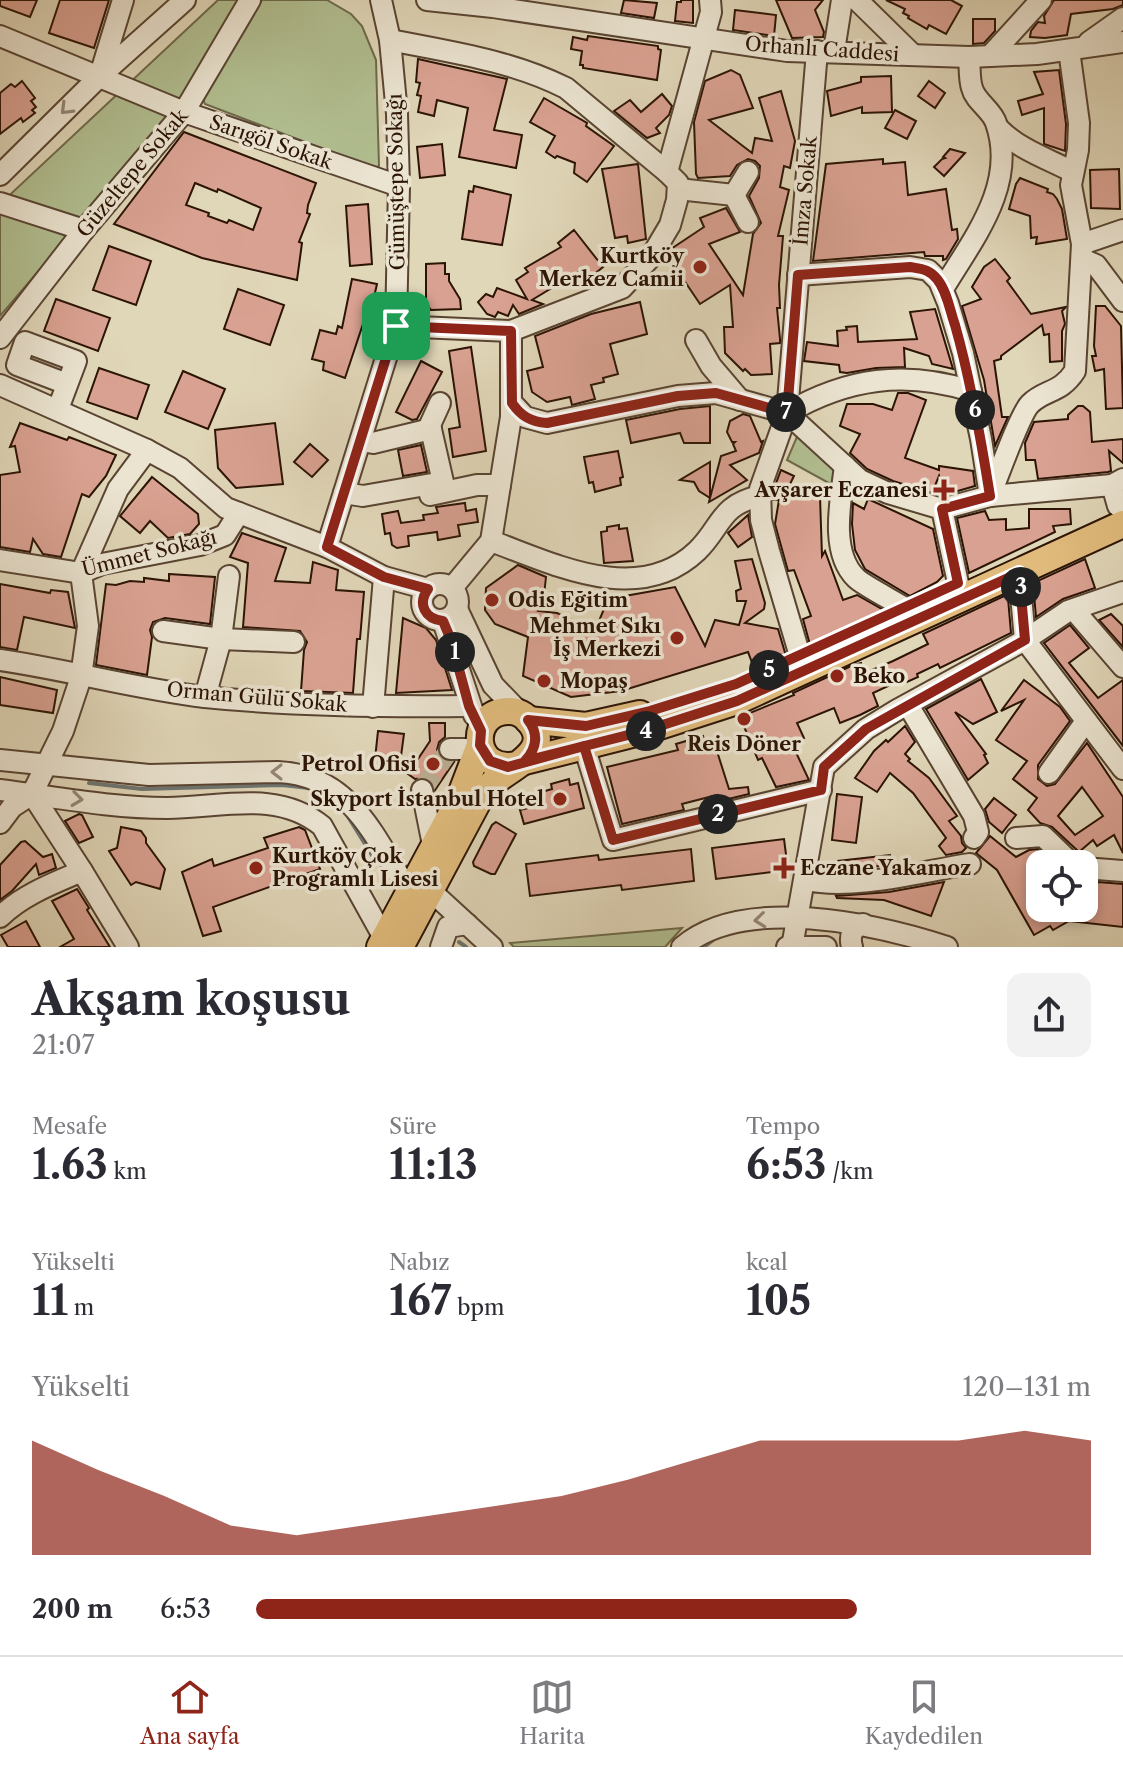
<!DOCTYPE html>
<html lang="tr">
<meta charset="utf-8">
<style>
:root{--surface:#fff;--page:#f2f2f3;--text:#2b2b33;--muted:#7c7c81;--line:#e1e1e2;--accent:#8f2418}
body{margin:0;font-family:"Libre Caslon Text",serif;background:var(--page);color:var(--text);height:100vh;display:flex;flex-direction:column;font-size:30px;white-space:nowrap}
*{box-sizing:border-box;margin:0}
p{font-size:26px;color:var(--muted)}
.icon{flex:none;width:44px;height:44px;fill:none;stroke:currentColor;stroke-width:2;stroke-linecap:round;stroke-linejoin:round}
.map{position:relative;height:947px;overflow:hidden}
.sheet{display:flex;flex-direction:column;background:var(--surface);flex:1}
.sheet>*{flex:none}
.tools{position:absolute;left:1026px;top:850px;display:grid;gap:16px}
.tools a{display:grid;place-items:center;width:72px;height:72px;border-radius:16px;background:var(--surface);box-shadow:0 4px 12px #0003;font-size:40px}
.pin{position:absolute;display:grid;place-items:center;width:68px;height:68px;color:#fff;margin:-34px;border-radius:16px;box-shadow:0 4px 12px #0006}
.km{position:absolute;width:40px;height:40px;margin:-20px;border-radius:50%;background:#222;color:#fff;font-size:22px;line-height:40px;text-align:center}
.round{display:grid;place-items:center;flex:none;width:84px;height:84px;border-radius:16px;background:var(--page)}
.overview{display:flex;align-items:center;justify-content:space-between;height:136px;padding:0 32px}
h1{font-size:44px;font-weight:800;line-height:60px}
.stats{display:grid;grid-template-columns:repeat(3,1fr);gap:12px;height:136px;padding:8px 32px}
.stats div{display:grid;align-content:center}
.stats b{font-size:40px;font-weight:800}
.stats small{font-size:22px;font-weight:400}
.stats p{font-size:22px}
.chart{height:224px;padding:16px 32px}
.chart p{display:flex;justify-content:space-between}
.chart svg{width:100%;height:144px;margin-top:8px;fill:var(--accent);opacity:.7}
ul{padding:0 32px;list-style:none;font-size:26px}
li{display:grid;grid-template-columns:128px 96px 1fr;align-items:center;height:60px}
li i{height:20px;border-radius:10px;background:var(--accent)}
.dock{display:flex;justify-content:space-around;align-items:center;height:112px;border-top:2px solid var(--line);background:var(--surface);font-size:22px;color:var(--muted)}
.dock a{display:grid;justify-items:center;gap:4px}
.dock .active{color:var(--accent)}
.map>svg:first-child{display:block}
</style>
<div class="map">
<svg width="1123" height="947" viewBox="0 0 1123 947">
<rect width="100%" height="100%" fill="#e0d6b8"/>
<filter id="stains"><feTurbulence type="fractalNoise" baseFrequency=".0025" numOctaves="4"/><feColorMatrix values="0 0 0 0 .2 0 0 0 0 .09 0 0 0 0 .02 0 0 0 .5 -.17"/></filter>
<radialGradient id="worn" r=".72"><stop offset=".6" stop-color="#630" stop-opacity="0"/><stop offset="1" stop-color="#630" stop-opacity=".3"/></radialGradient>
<!-- green -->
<g fill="#b1be90" stroke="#6e694a" stroke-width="2">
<polygon points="218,0 240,0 183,102 0,316 0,204"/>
<polygon points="262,0 327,0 351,14 362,26 376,60 379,166 374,168 205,104 203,99"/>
<polygon points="799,432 842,466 836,487 787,460"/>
<polygon points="682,928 665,947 514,947 510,943"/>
</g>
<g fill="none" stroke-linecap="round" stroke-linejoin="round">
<!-- stream -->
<g stroke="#6d7571" stroke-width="4">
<polyline points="89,783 142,789 282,785 309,788"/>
<polyline points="347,815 375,860"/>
<polyline points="459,942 466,947"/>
<polyline points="704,947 717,937"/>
</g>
</g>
<!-- building -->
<g fill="#d9a191" stroke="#2c1405" stroke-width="2" fill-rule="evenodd">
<polygon points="0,0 37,0 30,17 0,6"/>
<polygon points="60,0 109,0 94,48 49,33"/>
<polygon points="624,0 657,3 654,18 621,13"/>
<polygon points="681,0 693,0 693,23 675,21 677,2 681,2"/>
<polygon points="776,0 823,0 815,10 824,32 823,37 792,38"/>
<polygon points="886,0 951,0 962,6 946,34 929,25 927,29 908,18 909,16 903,13 905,9"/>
<polygon points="1054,0 1123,0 1123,5 1113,9 1071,14 1067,35 1045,38 1030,37 1031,31 1038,22 1045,23 1044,16"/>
<polygon points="735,10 776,15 774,36 733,30"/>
<polygon points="973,19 995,19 995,31 984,43 973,44"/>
<polygon points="588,36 658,46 658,49 661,50 657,80 583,68 583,65 580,65 582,51 571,49 573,37 587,40"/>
<polygon points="418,59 507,79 494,130 522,135 516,168 459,157 468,108 437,100 434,116 418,112 421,96 417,95 420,83 416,82"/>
<polygon points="731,70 740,75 753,108 709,120 752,153 755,138 772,141 759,98 781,91 795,141 790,168 784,166 780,187 789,190 778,236 783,236 779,285 780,308 777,308 780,339 780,343 770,344 772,374 751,375 745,369 743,371 725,353 724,327 733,327 730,285 700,304 667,255 671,249 704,227 700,218 726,208 740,232 709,244 743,295 753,234 761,223 749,196 759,178 760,166 755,161 748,159 737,165 730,176 698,178 696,174 694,122 705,81"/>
<polygon points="1059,70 1066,124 1065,151 1044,144 1044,108 1022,115 1018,101 1043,94 1034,72"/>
<polygon points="891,76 892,112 862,113 862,107 831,116 827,91 861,82 861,77"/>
<polygon points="22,81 35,98 31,101 36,107 32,110 35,113 23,122 21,118 0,134 0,93 11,84 15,87"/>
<polygon points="929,81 945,93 935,108 918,96"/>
<polygon points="662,94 672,106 669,115 656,128 660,133 647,138 614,111 630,100 641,112"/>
<polygon points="544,98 587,123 586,126 614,146 587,182 574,173 575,163 557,156 555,158 546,152 555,136 530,122"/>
<polygon points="895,110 916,121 907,139 885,128"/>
<path d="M184,132L316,183L308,205L307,213L310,214L299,242L302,243L297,280L202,258L114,224ZM195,183L217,192L218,189L261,208L253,230L229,220L227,223L208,216L209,213L186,205Z"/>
<polygon points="442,144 445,175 420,178 417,147"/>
<polygon points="950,149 965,153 944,176 934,167 942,159 945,158 943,157"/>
<polygon points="883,159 883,164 905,162 908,195 946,189 952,230 957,229 958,239 946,259 943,260 943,256 925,256 924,252 813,261 826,164"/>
<polygon points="638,164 646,239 628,243 627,236 615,238 602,169"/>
<polygon points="1119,169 1120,209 1091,208 1090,170"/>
<polygon points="1020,178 1048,189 1047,192 1053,194 1057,199 1062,209 1067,239 1036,244 1037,237 1031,238 1030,216 1009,209 1016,184"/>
<polygon points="474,186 511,195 502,245 462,239 469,191 473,192"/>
<polygon points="368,204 372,264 350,266 346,206"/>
<polygon points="574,230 603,267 587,280 580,271 532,300 543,304 519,314 513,305 508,316 498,312 495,317 487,314 478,302 486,294 493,297 497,288 527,299 516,280 528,272 525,268 561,247 558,243"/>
<polygon points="109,246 151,261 136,305 93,290"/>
<polygon points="995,259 1010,278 1007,281 1031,314 1066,307 1062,311 1065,324 1062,331 1062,361 1050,362 1049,334 1044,335 1042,325 1001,356 1001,359 994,361 1002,417 1008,417 995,446 984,380 962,306 981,299 972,287 984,267"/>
<polygon points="445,263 445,274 449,274 449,281 460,299 461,309 431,310 426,304 426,264"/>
<polygon points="352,279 377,284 369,319 365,318 345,378 323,370 324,362 312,359 320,330 336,334 338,326 342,328"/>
<polygon points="238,289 284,305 270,345 224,329"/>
<polygon points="56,299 110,318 98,351 44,331"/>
<polygon points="640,302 647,334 610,344 618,374 603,378 604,382 591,385 595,399 572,405 570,397 547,402 532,392 527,371 543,367 535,336 591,314"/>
<polygon points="1096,306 1105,306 1121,326 1123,408 1106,409 1104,369 1095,371 1092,356 1096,356 1094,346"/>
<polygon points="935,309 953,369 932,364 929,356 904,348 905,367 876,368 847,373 840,372 839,365 804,361 807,342 838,346 837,331 847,330 846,327 857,326 858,342 917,339 910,312"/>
<polygon points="471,347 486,451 453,457 449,429 460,427 449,351"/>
<polygon points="421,361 442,372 417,419 412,420 396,412"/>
<polygon points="99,368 149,385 137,419 87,402"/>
<polygon points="183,371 225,389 208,429 165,412"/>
<polygon points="898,393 908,393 926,400 905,458 939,470 939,466 973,471 975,486 944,495 939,476 932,493 893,481 867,469 850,453 860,434 840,426 847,404 873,404 892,410"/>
<polygon points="710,406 710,443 684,443 680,433 631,443 626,420 680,409"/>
<polygon points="1078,406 1083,406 1090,412 1092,442 1123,439 1123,463 1109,451 1111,471 1108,472 1038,479 1035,460 1026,460 1025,443 1034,422 1068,419 1068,415"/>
<polygon points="743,414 750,416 761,442 763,441 759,453 730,465 747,480 709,502 710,498 699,491 694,482 680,480 710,462 710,498 721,456 736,451 733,444 735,442 732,442 727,432 730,421"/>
<polygon points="20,423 67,440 69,437 116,455 106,476 89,497 82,494 61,557 43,554 33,539 30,552 0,547 0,475 20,472 15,446 10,447"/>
<polygon points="275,423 283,484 236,488 218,468 215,430"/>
<polygon points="310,444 328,460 312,477 294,462"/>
<polygon points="421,445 427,472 403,476 398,450"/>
<polygon points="618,451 623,477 620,478 621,485 595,492 593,482 589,483 584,457"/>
<polygon points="781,470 794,476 788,488 820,497 822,556 825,551 843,600 857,595 887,612 860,624 861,626 810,645 803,619 811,616 794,570 788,571 775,524 779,500 773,500 773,491"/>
<polygon points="152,477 198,514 199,524 190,534 168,538 150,521 140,533 120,516"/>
<polygon points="868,499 933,529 943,576 937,582 910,596 865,569 855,550 852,524 853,503 864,509"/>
<polygon points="465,503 466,511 476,509 478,522 458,525 460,536 438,540 437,532 408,536 409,546 397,548 392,545 390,533 385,534 382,514 398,511 401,523 424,520 423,515 438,513 436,507"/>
<polygon points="1029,509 1070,509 1071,524 1053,526 1055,532 969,573 957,518 985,511 989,520 1006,519 1006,530 1029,528"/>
<polygon points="748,515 752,537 738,547 728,533"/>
<polygon points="619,525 619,529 627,528 633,561 604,563 601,532 607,531 607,527"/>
<polygon points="242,533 286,548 275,581 310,583 313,562 338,570 336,590 364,592 360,639 357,639 353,693 301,691 304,650 307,642 300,631 243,627 248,563 230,557"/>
<polygon points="752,559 765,603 764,609 745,623 778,629 786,656 754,668 748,652 621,691 571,697 523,676 528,637 495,624 485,610 486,588 518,565 546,577 544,595 538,611 557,613 595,631 608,599 675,587 705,646 715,620 739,625 746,601 737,601 736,591 741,589 735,561"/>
<polygon points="1085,559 1095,588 1063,599 1036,617 1033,583"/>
<polygon points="169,574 215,577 210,624 165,618 153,622 150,630 152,637 147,675 96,665 106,584 116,585 130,581 144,582 144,578 169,581"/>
<polygon points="0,584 50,593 51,590 68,592 75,628 24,617 17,650 0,647"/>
<polygon points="1004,596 1008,598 1011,633 940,668 938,664 917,674 918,677 907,682 905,678 873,693 878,706 860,715 840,723 834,708 797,723 804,738 792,744 809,780 776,787 762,758 758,760 740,717 794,695 793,693 851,666 861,663 865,673 893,661 928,644 923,634"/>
<polygon points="1111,614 1123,626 1123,647 1099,620"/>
<polygon points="403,618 426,628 436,640 452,690 396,693"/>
<polygon points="1070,625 1089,648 1069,663 1098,698 1123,680 1123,746 1044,643"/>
<polygon points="0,677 57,690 53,713 0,705"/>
<polygon points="981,679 997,712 973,724 955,712 986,754 984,755 988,763 968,780 926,709"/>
<path d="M1024,680L1060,707L1070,721L1038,765V779L1047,786L1055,784L1087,743L1123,797V853L1114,835L1097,846L1093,840L1079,852L1052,827L1040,823L1028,810L1037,798L1013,779L1027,761L996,740L1024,700L1001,711ZM1082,787L1103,816L1075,835L1058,816Z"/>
<polygon points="429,723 445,723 445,737 439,742 437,750 443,760 454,762 435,790 432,782 427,778 415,779 408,774 430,741"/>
<polygon points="905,726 915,742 905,754 910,759 908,761 929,778 957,816 949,821 961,836 962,843 966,848 962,852 946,855 939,846 946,838 913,793 890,773 877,792 855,778 874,751 886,740 888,742"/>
<polygon points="378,731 404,734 399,771 374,768"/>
<polygon points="703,736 706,748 715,745 729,789 748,787 749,794 720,801 717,795 682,804 684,810 622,824 607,767 678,750 676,744"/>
<polygon points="569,779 570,785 578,783 584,808 524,824 520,810 540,805 538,793 552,789 551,784"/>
<polygon points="837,794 862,797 856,843 832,840"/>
<polygon points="994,798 1016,815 1002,833 989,822 985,809"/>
<polygon points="79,814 82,815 93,837 79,843 65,821"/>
<polygon points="496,822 516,834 495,874 491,874 474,866 473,862 492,825"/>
<polygon points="121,827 141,831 146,838 146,843 165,869 160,889 136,882 131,885 109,851 117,848"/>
<polygon points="299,827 305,830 320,869 213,907 221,931 203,936 182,872 212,859 214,866 268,848 264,838"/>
<polygon points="990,836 1016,857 1029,850 1038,849 1049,860 1051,864 1040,864 1040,908 1084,908 1087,894 1098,882 1123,884 1123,927 1069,921 1053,930 1050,926 1034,935 997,870 976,853"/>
<polygon points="784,839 788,870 716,879 712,848"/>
<polygon points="25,841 43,857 52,854 56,868 39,875 36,864 12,891 0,900 0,865 21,842"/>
<polygon points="691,849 694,881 622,890 621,885 530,896 526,864 598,855 599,860"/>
<polygon points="890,855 892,865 833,870 833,864 838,863 838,861"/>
<polygon points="944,882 931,916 884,900 837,898 836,896 889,892"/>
<polygon points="77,889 89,908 87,910 110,947 60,947 74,939 52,901"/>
<polygon points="26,921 40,947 8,947 1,935"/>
</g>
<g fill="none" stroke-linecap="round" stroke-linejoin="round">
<!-- minor-tunnel -->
<polyline stroke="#bcaf94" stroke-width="20" stroke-dasharray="20 10" stroke-linecap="butt" points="422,790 450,749"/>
<!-- minor casing -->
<g stroke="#594432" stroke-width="24">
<g id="minor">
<polyline points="427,0 493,7 787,51 969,57 1037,54 1123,42"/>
<polyline points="857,0 913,55"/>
<polyline points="0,36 184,112 399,186"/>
<path d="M390,40C450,52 510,60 566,88L667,172"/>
<polyline points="1089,42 1123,18"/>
<polyline points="834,51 842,0"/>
<polyline points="990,56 1041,0"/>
<polyline points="101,72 123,0"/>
<path d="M998,128C1020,150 1046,158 1073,172"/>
<polyline points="0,175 100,76 185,0"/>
<polyline points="678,189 734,195 748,172"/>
<polyline points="734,195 748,222"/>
<polyline points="0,203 84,230"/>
<polyline points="1082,244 1123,230"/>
<polyline points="1082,259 1096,265 1123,301"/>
<polyline points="798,275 910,267 928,270 939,281 948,303 963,353 981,439 990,496"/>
<path d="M943,289C972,240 1018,185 996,123C992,110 975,101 972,88C969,79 970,67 969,57"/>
<polyline points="396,326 511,331 622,288 651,257 670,225 677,200 678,183 667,172 711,12 710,0"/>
<polyline points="0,338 84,230 184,112 250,0"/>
<polyline points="696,340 711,366 740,400"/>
<polyline points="0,385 147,450 180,468 226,508 327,547 384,577 428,589"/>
<polyline points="512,403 525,417 547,423 678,396 716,393 787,413 860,480 888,493 942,509 958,583"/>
<path d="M58,409C64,393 70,377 76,361L25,342L17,365L67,384"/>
<path d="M787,413C847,378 905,370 971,391"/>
<polyline points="361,441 373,443 431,429"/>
<path d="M845,466C841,498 829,552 856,578C863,585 894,601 905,608"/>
<polyline points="344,493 363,496 443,482 430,425 440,403"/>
<polyline points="430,495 477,485 500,485"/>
<path d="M990,496C997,479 1020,414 1030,404C1045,389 1060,394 1075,371L1082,244L1071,185L1078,150L1079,123L1069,50"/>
<polyline points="1118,506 1112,485 1123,479"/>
<polyline points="942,509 990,496 1112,485"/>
<path d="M491,541C554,564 638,607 697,551C722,527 719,505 760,496"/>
<polyline points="327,547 396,326 399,186 397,114 390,40 381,0"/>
<polyline points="0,560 81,573 102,564 200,545 225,535 239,513"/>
<polyline points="1019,573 1025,640 1123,769"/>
<circle cx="440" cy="602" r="18"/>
<polyline points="452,588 491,541 511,417 511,331"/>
<polyline points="457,609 493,685 523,716"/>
<polyline points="1074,610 1123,667"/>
<polyline points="443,621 474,715"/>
<polyline points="163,631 221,639 294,642"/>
<polyline points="800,656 769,551 761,520 760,489 787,413 817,51"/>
<path d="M0,660C69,670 136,689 205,697C293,706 382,707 469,706"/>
<polyline points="205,697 221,639 229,576"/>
<polyline points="908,705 974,816 978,832 974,838"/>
<polyline points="373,707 384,577"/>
<polyline points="584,746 613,840 821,790"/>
<polyline points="450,749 479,749"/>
<path d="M0,760L149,775L278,772C351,775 375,838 409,892"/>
<polyline points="1049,773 1086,721"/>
<path d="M0,790C55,797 111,808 167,808C220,808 277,789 322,826L384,938"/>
<polyline points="422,790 434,850"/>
<polyline points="32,794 82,871"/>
<polyline points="0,823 12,807 32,794 63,731 81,677 88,626 81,573 118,489 147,450"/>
<polyline points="1016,838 1043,836 1072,864"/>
<polyline points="1084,868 1123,871"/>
<path d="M805,880C855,890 919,872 970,864"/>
<polyline points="432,892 492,947"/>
<path d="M0,917C22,895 54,883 82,871L128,947"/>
<polyline points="441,947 448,927 467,924"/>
<path d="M682,947C744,894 876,924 947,947"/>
<polyline points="787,947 826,947"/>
<polyline points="792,947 824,767 866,729 897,710 1025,640 1068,611 1123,592"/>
<path d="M852,947C849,936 852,927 863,924"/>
</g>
</g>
<!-- major casing -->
<g stroke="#2c1405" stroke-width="30">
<g id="major">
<polyline points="528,720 586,726 640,714"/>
<polyline points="525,761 644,731 737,701 1123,524"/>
<polyline points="380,947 459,800 480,745"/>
<path d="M400,947L478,801C484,795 488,787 494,782C511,767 553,751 530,722C525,715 517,711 509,711C467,711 471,775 517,765"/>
</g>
</g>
<!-- minor -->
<use href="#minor" stroke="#ebe4d1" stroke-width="20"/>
<!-- major -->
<use href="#major" stroke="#e0bb7c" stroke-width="26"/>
</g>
<!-- one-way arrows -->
<defs><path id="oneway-chevron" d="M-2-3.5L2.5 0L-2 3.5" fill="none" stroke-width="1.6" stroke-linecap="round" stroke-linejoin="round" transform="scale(2)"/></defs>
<g stroke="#958675">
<use href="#oneway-chevron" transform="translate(66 109) rotate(135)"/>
<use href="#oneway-chevron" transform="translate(277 772) rotate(180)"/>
<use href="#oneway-chevron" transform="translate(77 799) rotate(7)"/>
<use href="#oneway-chevron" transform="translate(760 920) rotate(174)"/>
</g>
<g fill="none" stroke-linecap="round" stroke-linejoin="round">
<!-- route casing -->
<g stroke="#fff" stroke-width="16">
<path id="route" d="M396,326L327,547L384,577L428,589C417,604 425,619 443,621L451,640L469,706L481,731L480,745L490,761L508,767L584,746L613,840L821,790L824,767L866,729L1025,640L1019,573L737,701L644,731L525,761C537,748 539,734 528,720L586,726L650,711L736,684L958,583L942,509L990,496C981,439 971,381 955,325C950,311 947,291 937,279C929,269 922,269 910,267L798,275L787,413L716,393L678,396L547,423C531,422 521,416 512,403L511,331L396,326"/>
</g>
<!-- route -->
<use href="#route" stroke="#8f2418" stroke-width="10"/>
</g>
<!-- markers -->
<g fill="#8f2418" stroke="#ebe4d1" stroke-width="3">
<circle cx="700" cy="267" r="8"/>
<path d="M940 478h8v8h8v8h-8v8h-8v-8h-8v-8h8z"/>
<circle cx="492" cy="600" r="8"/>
<circle cx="677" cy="638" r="8"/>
<circle cx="837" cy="676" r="8"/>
<circle cx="544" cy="681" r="8"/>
<circle cx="744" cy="719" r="8"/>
<circle cx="433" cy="764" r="8"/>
<circle cx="560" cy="799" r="8"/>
<circle cx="256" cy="868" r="8"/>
<path d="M780 856h8v8h8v8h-8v8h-8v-8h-8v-8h8z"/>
</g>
<g text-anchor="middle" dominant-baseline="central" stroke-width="7" stroke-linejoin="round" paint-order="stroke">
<!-- street labels -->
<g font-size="20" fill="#2c1405" stroke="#ebe4d1">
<text transform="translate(822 49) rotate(4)">Orhanlı Caddesi</text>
<text transform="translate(271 142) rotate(19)">Sarıgöl Sokak</text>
<text transform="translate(132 173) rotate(-50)">Güzeltepe Sokak</text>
<text transform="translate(396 182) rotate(-91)">Gümüştepe Sokağı</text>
<text transform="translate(805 191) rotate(-85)">İmza Sokak</text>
<text transform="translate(149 553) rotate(-14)">Ümmet Sokağı</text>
<text transform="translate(257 697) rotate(5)">Orman Gülü Sokak</text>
</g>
<!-- poi labels -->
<g font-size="20" font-weight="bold" fill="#2c1405" stroke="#ebe4d1" text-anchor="end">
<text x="684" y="256">Kurtköy<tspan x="684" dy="23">Merkez Camii</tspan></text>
<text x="928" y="490">Avşarer Eczanesi</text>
<text x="508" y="600" text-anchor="start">Odis Eğitim</text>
<text x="661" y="626">Mehmet Sıkı<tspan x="661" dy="23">İş Merkezi</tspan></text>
<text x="853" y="676" text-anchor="start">Beko</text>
<text x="560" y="681" text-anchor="start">Mopaş</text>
<text x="744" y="744" text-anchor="middle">Reis Döner</text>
<text x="417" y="764">Petrol Ofisi</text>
<text x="544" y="799">Skyport İstanbul Hotel</text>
<text x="272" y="856" text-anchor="start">Kurtköy Çok<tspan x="272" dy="23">Programlı Lisesi</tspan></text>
<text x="800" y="868" text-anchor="start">Eczane Yakamoz</text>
</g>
</g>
<rect width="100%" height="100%" filter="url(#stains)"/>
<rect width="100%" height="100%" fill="url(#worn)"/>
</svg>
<div class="tools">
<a><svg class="icon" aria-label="locate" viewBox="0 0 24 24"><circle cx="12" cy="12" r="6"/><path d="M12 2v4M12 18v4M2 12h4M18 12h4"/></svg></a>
</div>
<div class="pin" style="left:396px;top:326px;background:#1e9e55"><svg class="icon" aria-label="arrive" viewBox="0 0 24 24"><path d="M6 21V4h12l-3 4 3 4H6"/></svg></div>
<b class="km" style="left:455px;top:652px">1</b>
<b class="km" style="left:718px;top:814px">2</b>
<b class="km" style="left:1021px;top:587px">3</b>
<b class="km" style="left:646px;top:731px">4</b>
<b class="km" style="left:769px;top:670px">5</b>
<b class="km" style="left:975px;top:410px">6</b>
<b class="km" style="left:786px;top:412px">7</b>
</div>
<section class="sheet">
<div class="overview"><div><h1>Akşam koşusu</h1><p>21:07</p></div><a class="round"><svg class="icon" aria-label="share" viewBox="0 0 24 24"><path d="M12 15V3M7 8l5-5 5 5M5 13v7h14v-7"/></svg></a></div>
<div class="stats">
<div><p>Mesafe</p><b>1.63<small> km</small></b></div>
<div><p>Süre</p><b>11:13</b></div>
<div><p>Tempo</p><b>6:53<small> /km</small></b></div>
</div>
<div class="stats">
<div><p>Yükselti</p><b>11<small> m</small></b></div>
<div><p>Nabız</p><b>167<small> bpm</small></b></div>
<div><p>kcal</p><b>105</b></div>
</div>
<div class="chart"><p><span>Yükselti</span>120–131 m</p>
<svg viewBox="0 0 160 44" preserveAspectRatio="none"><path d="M0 44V9L10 18L20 26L30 35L40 38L50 35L60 32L70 29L80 26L90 21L100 15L110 9L120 9L130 9L140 9L150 6L160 9V44z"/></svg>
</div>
<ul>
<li><b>200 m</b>6:53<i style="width:72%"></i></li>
</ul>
</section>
<nav class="dock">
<a class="active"><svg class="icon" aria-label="home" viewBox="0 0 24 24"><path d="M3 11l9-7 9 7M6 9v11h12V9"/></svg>Ana sayfa</a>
<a><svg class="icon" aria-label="map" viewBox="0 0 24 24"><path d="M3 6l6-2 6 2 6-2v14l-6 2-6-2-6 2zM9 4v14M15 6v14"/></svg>Harita</a>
<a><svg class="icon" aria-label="saved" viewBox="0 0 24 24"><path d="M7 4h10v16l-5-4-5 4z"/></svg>Kaydedilen</a>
</nav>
